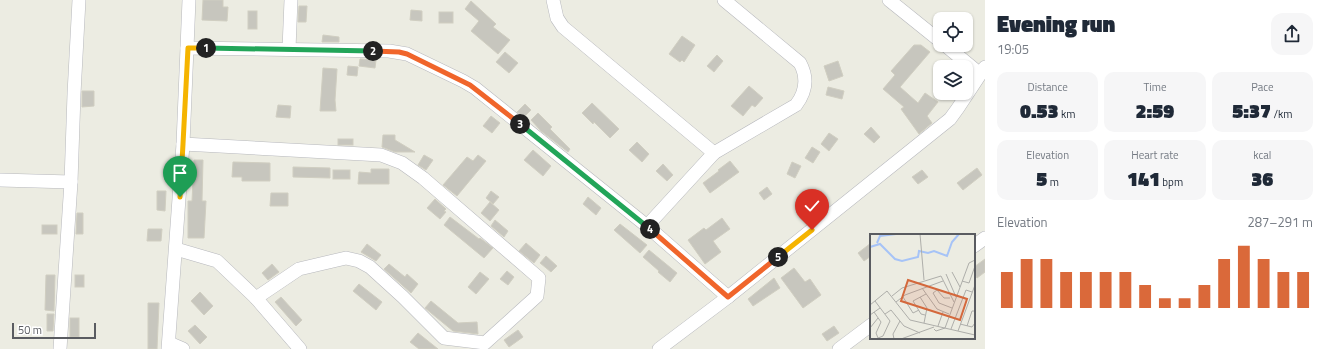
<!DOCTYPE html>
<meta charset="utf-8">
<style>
:root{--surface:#fff;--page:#f6f6f7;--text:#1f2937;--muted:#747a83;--accent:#da693a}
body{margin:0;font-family:"Titillium Web",sans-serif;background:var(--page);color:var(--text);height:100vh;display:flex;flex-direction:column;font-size:15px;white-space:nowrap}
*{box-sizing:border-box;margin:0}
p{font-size:13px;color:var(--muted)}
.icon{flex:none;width:22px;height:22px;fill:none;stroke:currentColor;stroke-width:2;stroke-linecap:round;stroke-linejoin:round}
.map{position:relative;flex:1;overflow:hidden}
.details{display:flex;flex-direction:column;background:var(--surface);width:340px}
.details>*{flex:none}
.tools{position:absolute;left:933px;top:12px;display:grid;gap:8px}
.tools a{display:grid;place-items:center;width:40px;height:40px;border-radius:8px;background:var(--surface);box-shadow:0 1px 3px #0004;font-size:20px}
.scale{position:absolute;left:12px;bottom:10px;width:84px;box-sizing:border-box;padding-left:4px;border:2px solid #5a5c61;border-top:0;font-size:11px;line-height:14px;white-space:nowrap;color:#5a5c61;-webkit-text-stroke:3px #fff;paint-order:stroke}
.pin{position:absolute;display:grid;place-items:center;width:34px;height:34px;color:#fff;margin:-41px -17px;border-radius:50% 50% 50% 0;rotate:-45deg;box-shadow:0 0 4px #0007}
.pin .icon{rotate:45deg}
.km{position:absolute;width:20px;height:20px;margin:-10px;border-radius:50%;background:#222;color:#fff;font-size:11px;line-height:20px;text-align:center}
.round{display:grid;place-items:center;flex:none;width:42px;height:42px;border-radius:12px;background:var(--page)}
.summary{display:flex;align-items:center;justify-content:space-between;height:68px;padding:0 12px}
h1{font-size:22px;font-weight:800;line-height:30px}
.figures{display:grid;grid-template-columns:repeat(3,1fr);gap:6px;height:68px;padding:4px 12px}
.figures div{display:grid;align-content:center;border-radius:10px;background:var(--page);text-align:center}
.figures b{font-size:20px;font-weight:800}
.figures small{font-size:11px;font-weight:400}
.figures p{font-size:11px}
.chart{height:112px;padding:8px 12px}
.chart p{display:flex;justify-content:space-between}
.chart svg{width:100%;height:72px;margin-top:4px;stroke:var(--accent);stroke-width:6}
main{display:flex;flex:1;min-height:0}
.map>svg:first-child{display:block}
</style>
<main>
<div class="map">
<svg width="985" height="349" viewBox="0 0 985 349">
<rect width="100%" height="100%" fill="#ecece2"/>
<!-- building -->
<g fill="#c7c6be" stroke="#d0cec1">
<polygon points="203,0 223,0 223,7 228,7 227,21 202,20"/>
<polygon points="471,1 496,24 493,27 510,40 498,54 471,31 479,21 465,9"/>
<polygon points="299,6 307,6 306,22 298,22"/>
<polygon points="411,10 422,11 422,21 410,20"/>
<rect x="248" y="11" width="9" height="18"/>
<rect x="439" y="12" width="14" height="11"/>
<polygon points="323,35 339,37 339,42 322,42"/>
<polygon points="682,36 695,45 684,62 682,60 680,62 669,54"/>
<polygon points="914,45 921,45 930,52 900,87 918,103 925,93 938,102 927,116 932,123 919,134 901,109 904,107 883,89 895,75 891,71"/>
<polygon points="505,52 518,63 509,73 496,62"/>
<polygon points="717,55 723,61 714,72 707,66"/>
<polygon points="360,59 376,60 375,68 359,66"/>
<polygon points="838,61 843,76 829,81 824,66"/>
<polygon points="348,66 358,67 357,76 347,75"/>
<polygon points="323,68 337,69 335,100 336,111 320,111"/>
<polygon points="749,86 763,98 755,107 752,105 743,116 731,106"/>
<polygon points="828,87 844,91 842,99 826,95"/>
<polygon points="82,91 94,91 94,106 82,107"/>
<polygon points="592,103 619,129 610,138 594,122 593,124 582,113"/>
<polygon points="525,104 531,110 524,117 517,112"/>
<polygon points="278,105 291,106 290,118 276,117"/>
<polygon points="538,113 552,127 550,129 570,149 568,152 541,131 531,120"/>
<polygon points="491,116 500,123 492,133 483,126"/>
<polygon points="871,127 880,137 874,143 864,134"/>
<polygon points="829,133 838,139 829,151 821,144"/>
<polygon points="383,135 395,135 395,140 415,152 395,152 382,147"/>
<rect x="338" y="139" width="15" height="6"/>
<polygon points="637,142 649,154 642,162 629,150"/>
<polygon points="812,147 820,152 813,163 805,158"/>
<polygon points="533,150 551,166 543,176 524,160"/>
<polygon points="424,155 433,160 426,170 418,165"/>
<polygon points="478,155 486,161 457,196 443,185 467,157 473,161"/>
<polygon points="194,160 203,160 202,201 206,201 204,238 188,238 188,201 192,201"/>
<polygon points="730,161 739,172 710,193 703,183 719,171 718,170"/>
<polygon points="233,162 270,163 270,181 242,181 242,177 232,177"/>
<polygon points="792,162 801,166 795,178 787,174"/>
<polygon points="663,164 673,175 667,181 656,171"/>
<polygon points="293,167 330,168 330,178 293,177"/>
<polygon points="977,168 982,175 963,190 957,183"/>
<polygon points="371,169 389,169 389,184 358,184 359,172 371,173"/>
<rect x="333" y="170" width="17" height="9"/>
<polygon points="922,170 928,177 918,184 912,177"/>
<polygon points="767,187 772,194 764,200 759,193"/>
<polygon points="157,191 166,191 165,211 157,210"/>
<polygon points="491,191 499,197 493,204 486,198"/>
<polygon points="271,193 288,193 288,206 270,206"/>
<polygon points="588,197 601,208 596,215 583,204"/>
<polygon points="819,198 826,208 820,213 812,203"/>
<polygon points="435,199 446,209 444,211 446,212 440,219 427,208"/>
<polygon points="490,202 499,210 490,221 481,213"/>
<polygon points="77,213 83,213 83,234 76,234"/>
<polygon points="450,217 479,239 480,238 493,248 484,258 444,225"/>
<polygon points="722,218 730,229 713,241 721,252 705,264 688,240 704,228 706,230"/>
<polygon points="495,220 508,231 504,237 491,226"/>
<polygon points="620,224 647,245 640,253 614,230"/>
<rect x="42" y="225" width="15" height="9"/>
<polygon points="148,229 162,229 161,241 147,241"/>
<polygon points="526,243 540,255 534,263 519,251"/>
<polygon points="871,243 871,256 864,261 858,253"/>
<polygon points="367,244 381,255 376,261 361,252"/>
<polygon points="649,250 677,273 670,282 658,272 659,271 643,257"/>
<polygon points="546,256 557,266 551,272 540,263"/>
<polygon points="985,259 985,272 977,278 974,273 974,267"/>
<polygon points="272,264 279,272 268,280 262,273"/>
<polygon points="389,264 405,277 407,274 418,284 411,293 384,269"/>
<polygon points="794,268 805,282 810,279 821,295 803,308 781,278"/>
<polygon points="507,271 514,277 508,285 500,279"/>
<polygon points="480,272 489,279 476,294 468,287"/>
<polygon points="46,275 55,275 54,311 45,310"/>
<rect x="75" y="275" width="9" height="12"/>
<polygon points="774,278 780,288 753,306 748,299"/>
<polygon points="359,284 382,302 376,310 353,291"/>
<polygon points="200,292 213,306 204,315 191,301"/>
<polygon points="281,297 302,320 296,326 275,302"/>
<polygon points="431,301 458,323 477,322 478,334 453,331 425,308"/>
<polygon points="148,303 159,303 157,349 148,349"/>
<polygon points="47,314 54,314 53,331 47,331"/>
<rect x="70" y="318" width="9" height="19"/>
<polygon points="195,325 207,337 200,344 188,331"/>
<polygon points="834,326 839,333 827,341 822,334"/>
<polygon points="518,330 523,337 509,347 504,340"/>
<polygon points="418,333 438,349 419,349 410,342"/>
</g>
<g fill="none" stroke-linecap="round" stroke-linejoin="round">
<!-- street casing -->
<g stroke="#b7b8bd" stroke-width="14">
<g id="street">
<polyline points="553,0 557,18 563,27 714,153"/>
<polyline points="889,0 940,41"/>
<polyline points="945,45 980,74"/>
<polyline points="187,48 389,51 407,54 463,81 475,88 647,226 728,297"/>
<polyline points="289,49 291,0"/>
<polyline points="183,144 381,155 402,163 423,178 539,278 537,296 485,343 444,338 403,297 370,267 359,261 346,258 299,269 256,298"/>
<polyline points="0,180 71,182"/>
<path d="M647,226L714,153L796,105C806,92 808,78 800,63L724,0"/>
<polyline points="974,246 985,238"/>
<polyline points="176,249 217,261 256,298 300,349"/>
<polyline points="169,343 183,349"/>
<polyline points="60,349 71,182 74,94 79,0"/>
<polyline points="168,349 183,144 189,0"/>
<polyline points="659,349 728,297 950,119 958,108 985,67"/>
<polyline points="839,349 871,325"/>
</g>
</g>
<!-- street -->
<use href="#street" stroke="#fff" stroke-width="13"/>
</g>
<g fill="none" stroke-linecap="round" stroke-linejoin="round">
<!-- split-1 casing -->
<g stroke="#fff" stroke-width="8">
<polyline id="split-1" points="180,197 183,144 188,48 206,48"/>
</g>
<!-- split-2 casing -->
<g stroke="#fff" stroke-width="8">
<polyline id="split-2" points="206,48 373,51"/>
</g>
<!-- split-3 casing -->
<g stroke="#fff" stroke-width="8">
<polyline id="split-3" points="373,51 399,52 407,54 470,85 520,124"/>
</g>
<!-- split-4 casing -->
<g stroke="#fff" stroke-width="8">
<polyline id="split-4" points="520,124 650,229"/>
</g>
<!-- split-5 casing -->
<g stroke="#fff" stroke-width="8">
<polyline id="split-5" points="650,229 728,297 778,257"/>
</g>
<!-- split-6 casing -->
<g stroke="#fff" stroke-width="8">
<polyline id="split-6" points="778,257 812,230"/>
</g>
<!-- split-1 -->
<use href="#split-1" stroke="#f5b400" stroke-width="5"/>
<!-- split-2 -->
<use href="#split-2" stroke="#22a559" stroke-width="5"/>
<!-- split-3 -->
<use href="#split-3" stroke="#f0652b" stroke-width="5"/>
<!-- split-4 -->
<use href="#split-4" stroke="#22a559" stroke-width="5"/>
<!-- split-5 -->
<use href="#split-5" stroke="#f0652b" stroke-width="5"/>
<!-- split-6 -->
<use href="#split-6" stroke="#f5b400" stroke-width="5"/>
</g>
<!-- overview -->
<g transform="translate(870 234)">
<rect width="105" height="105" fill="#ecece2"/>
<path fill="none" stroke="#a6c3f7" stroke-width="2" d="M7,9L10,2L26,0M0,13L10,10L25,25L32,27L48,23L49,17L58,19L64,17L77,22L82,8L89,0"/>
<path fill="none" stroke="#aeaeaa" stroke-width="1" d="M50,0L54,46M82,38L90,53M76,40L86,63M92,47L99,49L105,32M52,54L67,75L79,80M22,62L32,54L71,42L84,68M33,63L43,79L49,76M50,63L57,74L54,89M80,64H74L67,56L63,59L69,69L82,74M5,67L20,87L13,102L8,104M26,68L35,61L73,47M0,71L17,57L40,86L105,101M4,78L11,88L6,99L8,104M15,80L21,76L34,92L50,99M0,81L10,74M55,81L51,80L43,67L56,60M90,90L102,93L105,89M68,92L73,78M97,92L102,77H105M0,94L8,84M64,95L66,97L75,94L99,29L105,26M81,95L96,56L102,58M88,97L105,51M24,105L23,100L30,87M31,105L64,93"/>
<path fill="#d4683c" fill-opacity="0.15" stroke="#d4683c" stroke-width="2" d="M38,46L97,65L90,86L31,67Z"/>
<rect width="105" height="105" fill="none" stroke="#5a5c61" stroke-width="2"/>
</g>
</svg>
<div class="tools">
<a><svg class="icon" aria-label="locate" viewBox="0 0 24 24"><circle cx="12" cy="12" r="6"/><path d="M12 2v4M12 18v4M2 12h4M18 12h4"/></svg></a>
<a><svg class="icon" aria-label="layers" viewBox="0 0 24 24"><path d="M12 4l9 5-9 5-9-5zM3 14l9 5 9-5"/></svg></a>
</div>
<div class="scale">50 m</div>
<div class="pin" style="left:180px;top:197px;background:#1e9e55"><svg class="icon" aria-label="arrive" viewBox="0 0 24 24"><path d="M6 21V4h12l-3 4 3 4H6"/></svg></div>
<div class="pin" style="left:812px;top:230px;background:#d93025"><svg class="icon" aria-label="check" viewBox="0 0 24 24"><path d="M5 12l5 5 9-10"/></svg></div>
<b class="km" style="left:206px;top:48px">1</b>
<b class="km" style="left:373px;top:51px">2</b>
<b class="km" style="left:520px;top:124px">3</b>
<b class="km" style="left:650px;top:229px">4</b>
<b class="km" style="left:778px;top:257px">5</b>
</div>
<section class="details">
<div class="summary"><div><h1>Evening run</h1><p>19:05</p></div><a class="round"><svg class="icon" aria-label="share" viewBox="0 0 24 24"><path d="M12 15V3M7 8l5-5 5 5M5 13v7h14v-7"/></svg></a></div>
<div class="figures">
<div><p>Distance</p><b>0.53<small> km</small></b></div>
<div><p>Time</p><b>2:59</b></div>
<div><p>Pace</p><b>5:37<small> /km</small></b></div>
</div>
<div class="figures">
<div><p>Elevation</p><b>5<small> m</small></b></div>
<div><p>Heart rate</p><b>141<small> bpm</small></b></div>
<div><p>kcal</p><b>36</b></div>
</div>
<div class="chart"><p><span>Elevation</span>287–291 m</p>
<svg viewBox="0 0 160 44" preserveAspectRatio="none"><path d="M5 44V22M15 44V14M25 44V14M35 44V22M45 44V22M55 44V22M65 44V22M75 44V30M85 44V38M95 44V38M105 44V30M115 44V14M125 44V6M135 44V14M145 44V22M155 44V22"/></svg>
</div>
</section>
</main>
